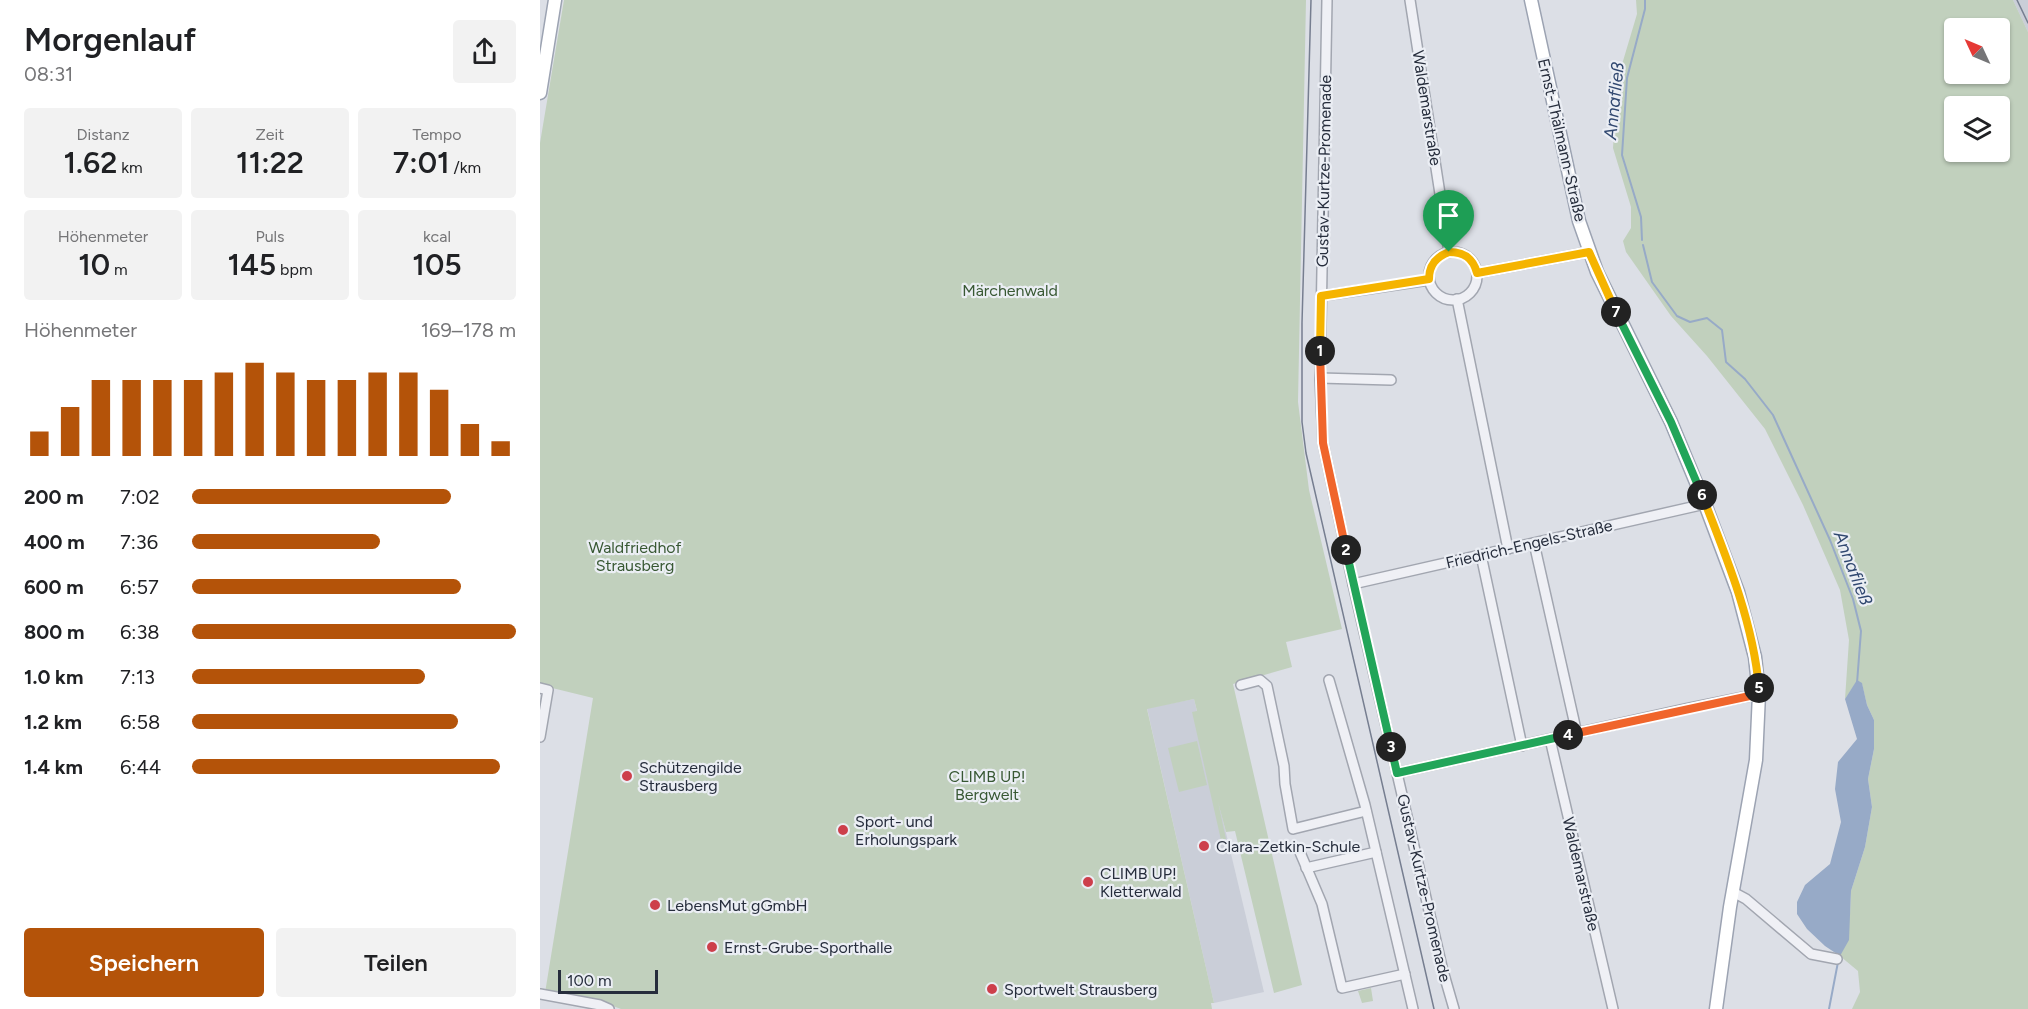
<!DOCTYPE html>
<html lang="de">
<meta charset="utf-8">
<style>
:root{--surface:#fff;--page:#f2f2f2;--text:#202124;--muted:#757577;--accent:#b45309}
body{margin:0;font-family:Figtree,sans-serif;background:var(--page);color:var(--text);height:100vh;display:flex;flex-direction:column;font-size:22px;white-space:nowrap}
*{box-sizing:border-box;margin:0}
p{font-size:20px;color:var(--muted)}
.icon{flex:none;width:33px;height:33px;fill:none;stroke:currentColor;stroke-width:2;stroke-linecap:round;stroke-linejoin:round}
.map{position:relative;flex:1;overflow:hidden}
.drawer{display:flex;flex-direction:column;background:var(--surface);width:540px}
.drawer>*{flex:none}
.needle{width:39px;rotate:314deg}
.controls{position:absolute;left:1404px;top:18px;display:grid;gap:12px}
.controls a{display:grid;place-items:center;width:66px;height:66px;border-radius:6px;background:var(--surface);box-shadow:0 2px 4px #0004;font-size:30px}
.scale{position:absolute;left:18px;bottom:15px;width:100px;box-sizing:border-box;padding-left:6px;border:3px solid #262d3c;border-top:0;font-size:16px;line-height:21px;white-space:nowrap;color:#262d3c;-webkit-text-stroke:4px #ebeef4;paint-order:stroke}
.pin{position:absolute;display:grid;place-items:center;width:51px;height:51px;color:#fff;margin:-62px -26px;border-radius:50% 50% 50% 0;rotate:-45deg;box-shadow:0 0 6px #0007}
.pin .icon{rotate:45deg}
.km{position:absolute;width:30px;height:30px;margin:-15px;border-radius:50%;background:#222;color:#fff;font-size:16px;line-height:30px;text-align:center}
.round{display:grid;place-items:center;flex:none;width:63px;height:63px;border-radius:6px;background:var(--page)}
.overview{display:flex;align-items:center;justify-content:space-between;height:102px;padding:0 24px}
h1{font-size:33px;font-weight:600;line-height:45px}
.figures{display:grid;grid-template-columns:repeat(3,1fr);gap:9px;height:102px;padding:6px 24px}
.figures div{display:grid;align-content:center;border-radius:6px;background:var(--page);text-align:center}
.figures b{font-size:30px;font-weight:600}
.figures small{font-size:16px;font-weight:400}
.figures p{font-size:16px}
.chart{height:168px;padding:12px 24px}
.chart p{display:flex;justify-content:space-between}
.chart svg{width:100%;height:108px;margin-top:6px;stroke:var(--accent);stroke-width:6}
.cta{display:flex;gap:12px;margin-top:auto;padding:12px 24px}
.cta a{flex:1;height:69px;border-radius:6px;background:var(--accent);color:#fff;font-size:24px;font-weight:600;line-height:69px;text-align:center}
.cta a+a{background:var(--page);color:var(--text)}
ul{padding:0 24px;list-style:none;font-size:20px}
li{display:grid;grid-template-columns:96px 72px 1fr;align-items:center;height:45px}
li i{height:15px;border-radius:8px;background:var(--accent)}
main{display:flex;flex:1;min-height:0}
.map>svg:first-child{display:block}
</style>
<main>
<section class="drawer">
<div class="overview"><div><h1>Morgenlauf</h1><p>08:31</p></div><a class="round"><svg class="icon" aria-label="share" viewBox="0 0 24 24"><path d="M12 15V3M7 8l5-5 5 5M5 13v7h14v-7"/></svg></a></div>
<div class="figures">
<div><p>Distanz</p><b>1.62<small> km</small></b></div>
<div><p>Zeit</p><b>11:22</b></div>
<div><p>Tempo</p><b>7:01<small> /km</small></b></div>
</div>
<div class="figures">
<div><p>Höhenmeter</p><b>10<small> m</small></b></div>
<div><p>Puls</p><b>145<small> bpm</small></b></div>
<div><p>kcal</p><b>105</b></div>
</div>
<div class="chart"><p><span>Höhenmeter</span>169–178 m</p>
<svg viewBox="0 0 160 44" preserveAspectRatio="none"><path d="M5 44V34M15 44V24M25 44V13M35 44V13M45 44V13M55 44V13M65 44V10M75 44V6M85 44V10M95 44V13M105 44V13M115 44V10M125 44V10M135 44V17M145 44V31M155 44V38"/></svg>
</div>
<ul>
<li><b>200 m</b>7:02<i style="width:80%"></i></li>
<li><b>400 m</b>7:36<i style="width:58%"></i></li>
<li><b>600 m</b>6:57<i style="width:83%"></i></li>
<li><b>800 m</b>6:38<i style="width:100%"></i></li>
<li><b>1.0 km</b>7:13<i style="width:72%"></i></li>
<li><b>1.2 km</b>6:58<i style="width:82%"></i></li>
<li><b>1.4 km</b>6:44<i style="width:95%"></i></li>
</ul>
<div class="cta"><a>Speichern</a><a>Teilen</a></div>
</section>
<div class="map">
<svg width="1488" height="1009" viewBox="0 0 1488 1009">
<rect width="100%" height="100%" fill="#dcdfe6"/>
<!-- built -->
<g fill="#caced8">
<polygon points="1473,0 1488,0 1488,32"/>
<polygon points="654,699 724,992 674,1003 607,708"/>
</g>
<!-- green -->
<g fill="#c1d0bd" fill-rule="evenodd">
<polygon points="24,0 766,0 758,402 769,490 802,629 746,642 752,667 693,684 762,985 734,993 695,831 686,832 678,802 686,839 681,840 652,712 657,711 654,699 607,709 674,1003 671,1003 672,1009 81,1009 65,1003 5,993 53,698 0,685 0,143"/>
<path d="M1096,0H1473L1488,32V1009H1312L1320,992L1318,971L1300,956L1310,914L1311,891L1325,847L1332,807L1328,779L1334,749V720L1327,705L1322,684L1317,681L1305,699L1309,640L1300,590L1263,505L1225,429L1167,356L1131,316L1086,252L1083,241L1091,228V207L1073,148L1076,105L1083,61L1097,14ZM1414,28H1460V74H1414ZM1414,106H1460V152H1414Z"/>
<polygon points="657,741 667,785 639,792 628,748"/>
<polygon points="831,988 833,1001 822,1003 818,991"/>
</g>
<!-- water -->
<polygon fill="#97aac7" points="1317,680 1322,683 1327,705 1334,720 1334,749 1328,779 1332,807 1325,847 1311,891 1309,940 1300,956 1285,946 1267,929 1257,914 1257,902 1265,885 1290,864 1301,822 1295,789 1298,762 1317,739 1305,699"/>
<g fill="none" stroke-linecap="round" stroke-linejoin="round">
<!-- stream -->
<g stroke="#97aac7" stroke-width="2">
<polyline points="1102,240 1101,217 1082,155 1087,78 1105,9 1105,0"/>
<polyline points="1103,245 1112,282 1137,316 1150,322 1167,318 1182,330 1186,362 1205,379 1233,415 1290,540 1313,599 1321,631 1317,683"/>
<polyline points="1289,1009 1298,962"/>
</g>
<!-- minor casing -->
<g stroke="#a2a6b0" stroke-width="12">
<g id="minor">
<polyline points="787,0 780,378 783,443 813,584 903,971 914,1009"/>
<polyline points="870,0 909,252"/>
<circle cx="913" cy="276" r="24"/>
<polyline points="937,273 1049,252"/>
<polyline points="781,296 889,280"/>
<polyline points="917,299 968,549"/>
<polyline points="780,378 851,380"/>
<polyline points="994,543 1037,734"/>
<polyline points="941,555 982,746"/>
<polyline points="813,584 1165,504"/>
<polyline points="789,680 825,805 873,1009"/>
<polyline points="701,685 720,680 727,686 744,766 745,784 753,829 826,811"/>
<polyline points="0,688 8,690 0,737"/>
<polyline points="1010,739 1073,1009"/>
<polyline points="857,773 1149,708 1219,694"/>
<polyline points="759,850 782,904 802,988 865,974"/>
<polyline points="766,868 836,852"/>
<polyline points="1193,892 1206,899 1271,954 1297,959"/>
<polyline points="0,994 60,1005 69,1009"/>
</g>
</g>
<!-- major casing -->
<g stroke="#9ca3b2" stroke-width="15">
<g id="major">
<polyline points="991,0 1039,221 1057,272 1131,422 1165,504 1198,592 1215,657 1219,694 1216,760 1190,907 1176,1009"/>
<polyline points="0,93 15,0"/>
</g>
</g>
<!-- minor -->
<use href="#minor" stroke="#eff0f5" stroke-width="9"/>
<!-- major -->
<use href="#major" stroke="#fff" stroke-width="12"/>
<!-- tram -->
<g stroke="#767e90" stroke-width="1.5">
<polyline points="771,0 762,323 762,422 766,453 894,1009"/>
<polyline points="1477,0 1488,23"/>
</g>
</g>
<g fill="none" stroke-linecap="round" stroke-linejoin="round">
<!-- split-1 casing -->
<g stroke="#fff" stroke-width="12">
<path id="split-1" d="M780,351L781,296L889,279C889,265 896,257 909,252"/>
</g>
<!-- split-2 casing -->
<g stroke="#fff" stroke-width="12">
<polyline id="split-2" points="780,351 783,443 806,550"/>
</g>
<!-- split-3 casing -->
<g stroke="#fff" stroke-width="12">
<polyline id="split-3" points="806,550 851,747"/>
</g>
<!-- split-4 casing -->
<g stroke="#fff" stroke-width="12">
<polyline id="split-4" points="851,747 857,773 1028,735"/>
</g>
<!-- split-5 casing -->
<g stroke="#fff" stroke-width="12">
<polyline id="split-5" points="1028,735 1219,694 1219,688"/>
</g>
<!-- split-6 casing -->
<g stroke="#fff" stroke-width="12">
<path id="split-6" d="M1162,495C1186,556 1213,621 1219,688"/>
</g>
<!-- split-7 casing -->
<g stroke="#fff" stroke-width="12">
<polyline id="split-7" points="1076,312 1131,422 1162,495"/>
</g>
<!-- split-8 casing -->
<g stroke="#fff" stroke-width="12">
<path id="split-8" d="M909,252C924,252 933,258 937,273L1049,252L1076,312"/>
</g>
<!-- split-1 -->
<use href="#split-1" stroke="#f5b400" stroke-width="8"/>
<!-- split-2 -->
<use href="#split-2" stroke="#f0652b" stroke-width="8"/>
<!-- split-3 -->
<use href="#split-3" stroke="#22a559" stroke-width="8"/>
<!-- split-4 -->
<use href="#split-4" stroke="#22a559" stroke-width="8"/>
<!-- split-5 -->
<use href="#split-5" stroke="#f0652b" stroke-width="8"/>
<!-- split-6 -->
<use href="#split-6" stroke="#f5b400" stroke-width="8"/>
<!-- split-7 -->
<use href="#split-7" stroke="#22a559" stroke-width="8"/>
<!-- split-8 -->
<use href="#split-8" stroke="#f5b400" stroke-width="8"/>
</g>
<!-- markers -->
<g fill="#cd3f4b" stroke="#ebeef4" stroke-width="2">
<circle cx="87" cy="776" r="6"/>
<circle cx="303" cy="830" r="6"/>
<circle cx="664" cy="846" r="6"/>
<circle cx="548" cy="882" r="6"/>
<circle cx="115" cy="905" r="6"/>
<circle cx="172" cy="947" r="6"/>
<circle cx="452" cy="989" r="6"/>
</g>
<g text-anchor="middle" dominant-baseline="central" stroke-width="4.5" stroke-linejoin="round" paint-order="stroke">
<!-- street labels -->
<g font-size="16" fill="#262d3c" stroke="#ebeef4">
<text transform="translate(887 108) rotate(81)">Waldemarstraße</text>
<text transform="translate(1022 140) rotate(77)">Ernst-Thälmann-Straße</text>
<text transform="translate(784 171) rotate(-89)">Gustav-Kurtze-Promenade</text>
<text transform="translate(989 544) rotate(-13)">Friedrich-Engels-Straße</text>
<text transform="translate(1041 874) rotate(77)">Waldemarstraße</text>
<text transform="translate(884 888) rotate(77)">Gustav-Kurtze-Promenade</text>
</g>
<!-- park labels -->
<g font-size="16" fill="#385833" stroke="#ebeef4">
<text x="470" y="290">Märchenwald</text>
<text x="95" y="547">Waldfriedhof<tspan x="95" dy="18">Strausberg</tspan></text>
<text x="447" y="776">CLIMB UP!<tspan x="447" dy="18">Bergwelt</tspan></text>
</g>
<!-- poi labels -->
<g font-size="16" fill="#262d3c" stroke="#ebeef4" text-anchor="start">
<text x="99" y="767">Schützengilde<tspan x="99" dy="18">Strausberg</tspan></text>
<text x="315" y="821">Sport- und<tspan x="315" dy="18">Erholungspark</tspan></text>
<text x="676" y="846">Clara-Zetkin-Schule</text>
<text x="560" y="873">CLIMB UP!<tspan x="560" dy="18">Kletterwald</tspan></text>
<text x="127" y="905">LebensMut gGmbH</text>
<text x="184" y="947">Ernst-Grube-Sporthalle</text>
<text x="464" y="989">Sportwelt Strausberg</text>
</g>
<!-- water labels -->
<g font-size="18" font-style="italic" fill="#314870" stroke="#ebeef4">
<text transform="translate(1074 101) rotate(-84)">Annafließ</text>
<text transform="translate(1313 568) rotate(69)">Annafließ</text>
</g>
</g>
</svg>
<div class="controls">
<a><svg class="needle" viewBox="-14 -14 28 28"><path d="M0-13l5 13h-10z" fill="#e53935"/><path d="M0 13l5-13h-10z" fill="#757577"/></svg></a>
<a><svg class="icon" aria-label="layers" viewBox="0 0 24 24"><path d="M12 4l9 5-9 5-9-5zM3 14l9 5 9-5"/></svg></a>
</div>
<div class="scale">100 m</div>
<div class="pin" style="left:909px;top:252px;background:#1e9e55"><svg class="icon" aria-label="arrive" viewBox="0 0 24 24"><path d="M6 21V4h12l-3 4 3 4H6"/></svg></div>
<b class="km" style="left:780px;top:351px">1</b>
<b class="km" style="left:806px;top:550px">2</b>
<b class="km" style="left:851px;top:747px">3</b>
<b class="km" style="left:1028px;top:735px">4</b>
<b class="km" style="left:1219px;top:688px">5</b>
<b class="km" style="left:1162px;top:495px">6</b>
<b class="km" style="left:1076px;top:312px">7</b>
</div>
</main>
